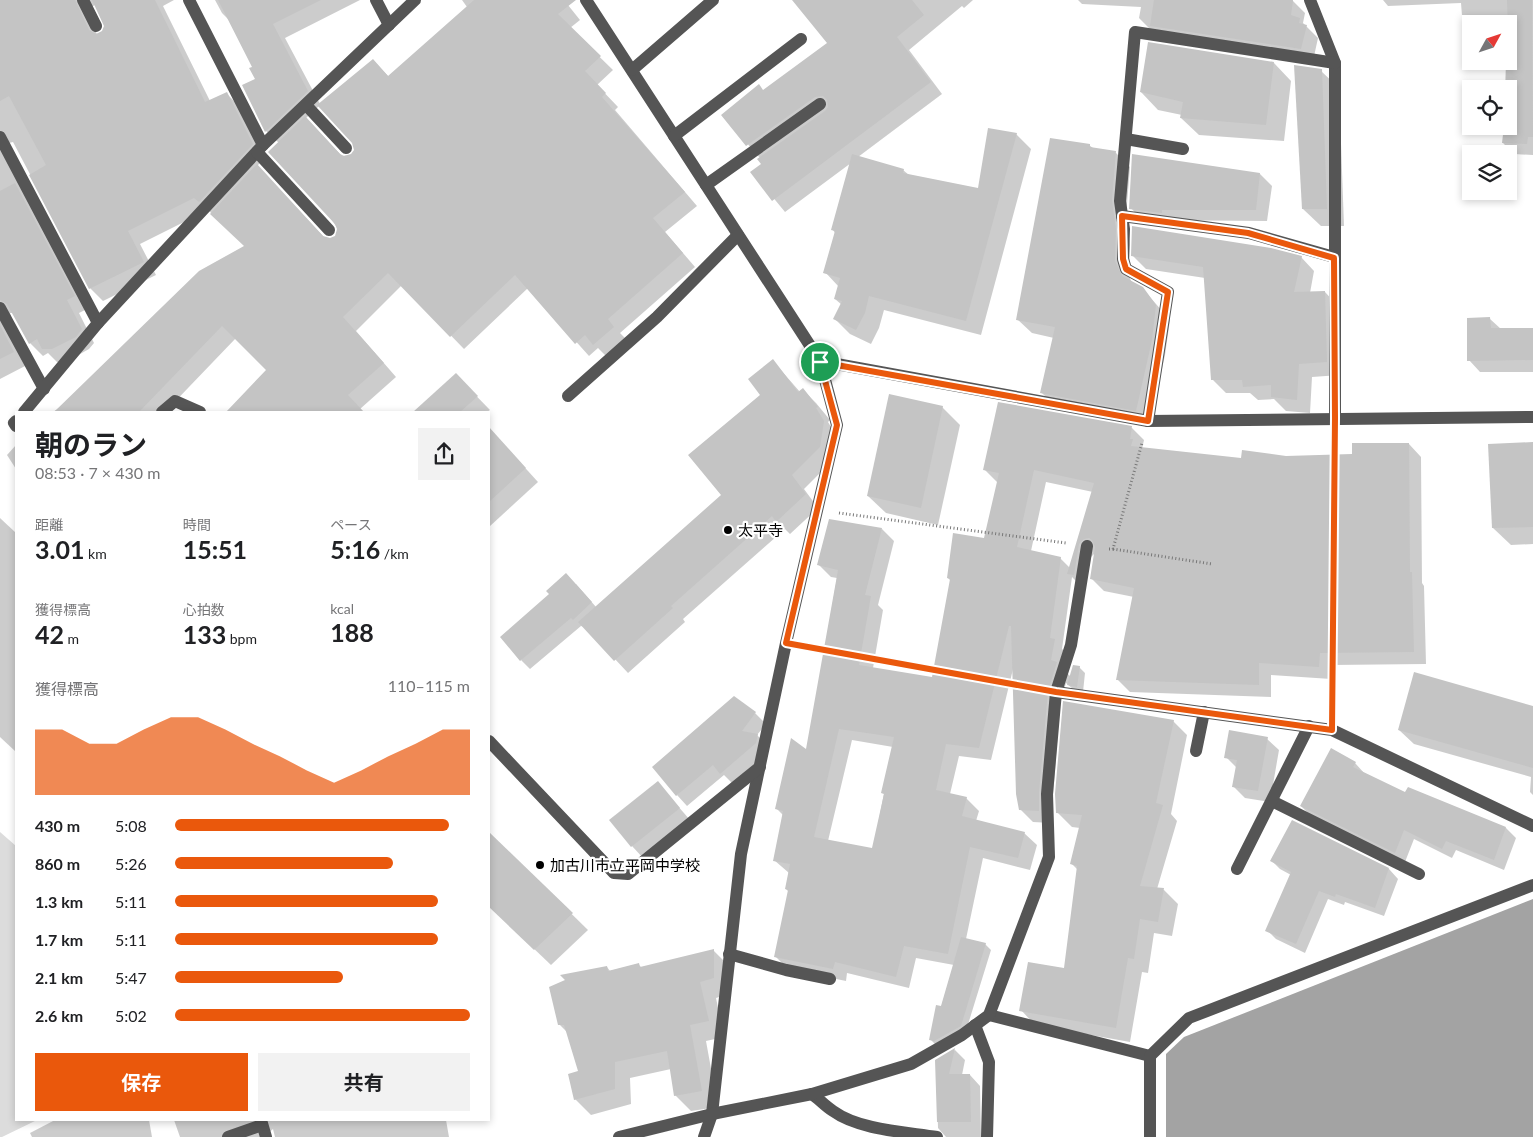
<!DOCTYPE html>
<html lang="ja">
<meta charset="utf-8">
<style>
:root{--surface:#fff;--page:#f2f2f2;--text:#202124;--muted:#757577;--accent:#ea580c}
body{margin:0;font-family:Lato,"Noto Sans JP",sans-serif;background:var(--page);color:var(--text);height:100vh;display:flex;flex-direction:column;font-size:19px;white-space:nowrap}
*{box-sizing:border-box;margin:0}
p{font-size:16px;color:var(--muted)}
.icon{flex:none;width:28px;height:28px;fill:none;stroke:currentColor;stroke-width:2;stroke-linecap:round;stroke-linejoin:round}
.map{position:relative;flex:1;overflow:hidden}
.panel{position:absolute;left:15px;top:411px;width:475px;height:710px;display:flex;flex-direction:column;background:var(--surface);border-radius:0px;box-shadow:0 2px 8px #0003}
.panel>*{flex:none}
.needle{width:32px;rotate:50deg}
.fabs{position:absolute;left:1462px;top:15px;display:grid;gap:10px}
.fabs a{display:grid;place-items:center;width:55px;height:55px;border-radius:0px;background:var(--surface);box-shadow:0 2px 8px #0003;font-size:25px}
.pin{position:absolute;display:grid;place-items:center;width:42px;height:42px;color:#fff;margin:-21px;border:2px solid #fff;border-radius:50%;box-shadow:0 1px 5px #0007}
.round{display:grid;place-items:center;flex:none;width:52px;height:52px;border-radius:0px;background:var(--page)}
.headline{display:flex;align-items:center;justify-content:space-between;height:85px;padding:0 20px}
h1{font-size:28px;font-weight:700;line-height:38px}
.stats{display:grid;grid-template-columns:repeat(3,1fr);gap:8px;height:85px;padding:5px 20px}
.stats div{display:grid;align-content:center}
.stats b{font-size:25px;font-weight:700}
.stats small{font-size:14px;font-weight:400}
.stats p{font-size:14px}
.chart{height:140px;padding:10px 20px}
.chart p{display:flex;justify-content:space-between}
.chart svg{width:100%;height:90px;margin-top:5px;fill:var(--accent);opacity:.7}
.primary-button{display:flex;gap:10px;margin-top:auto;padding:10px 20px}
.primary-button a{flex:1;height:58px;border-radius:0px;background:var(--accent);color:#fff;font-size:20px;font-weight:700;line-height:58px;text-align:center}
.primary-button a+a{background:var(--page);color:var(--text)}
ul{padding:0 20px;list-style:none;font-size:16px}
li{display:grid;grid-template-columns:80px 60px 1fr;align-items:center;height:38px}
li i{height:12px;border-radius:6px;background:var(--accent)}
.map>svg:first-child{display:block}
</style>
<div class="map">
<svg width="1533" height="1137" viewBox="0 0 1533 1137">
<rect width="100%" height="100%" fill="#fff"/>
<!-- green -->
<polygon fill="#dcdcdc" points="0,832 16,846 16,1120 37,1120 2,1137 0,1137"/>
<!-- water -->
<polygon fill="#a3a3a3" points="1533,899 1533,1137 1166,1137 1166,1054 1184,1037"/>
<!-- shadow -->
<g fill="#0003" fill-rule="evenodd">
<path d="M0,0H174L163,6L210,101L227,94L240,107L266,157L257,166L324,237L330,239L336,236L338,229L279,143L266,131L243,86L256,79L254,67L231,22L222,13L215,0H360L285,38L320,104L373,60L389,77L467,7L462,0H564L580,20L570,28L613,70L597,85L618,107L615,110L697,206L665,232L695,267L620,333L627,340L607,357L598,348L589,356L528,288L464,349L402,285L356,331L396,377L360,409L363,412H228L268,370L236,338L165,412H53L131,360L246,246L208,210L140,244L156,275L103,301L90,288L13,142L9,143L87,309L79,313L94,343L89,349L66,362H57L48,353L43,356L30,343L13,313H10L27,365L0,379ZM95,5L105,23L104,31L97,34L88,18L89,8ZM319,106L353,142L355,150L352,155L342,156L306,118Z"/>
<polygon points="794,0 973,0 964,8 962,6 909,50 942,94 858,157 903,170 909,175 979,190 1016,134 1031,149 981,335 884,310 879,328 871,344 850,334 835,319 842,305 835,299 839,287 825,272 835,233 833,230 851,163 785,212 752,172 763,164 760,158 722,115 764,91 829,43"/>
<polygon points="1078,0 1288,0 1293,1 1305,13 1303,23 1318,38 1313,61 1151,30 1139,18 1141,7 1082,4"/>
<polygon points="1383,0 1533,0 1533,155 1514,154 1503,143 1504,126 1509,126 1509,89 1505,89 1506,61 1509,61 1509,24 1471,25 1462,16 1461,3 1388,6"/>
<polygon points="1274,63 1291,81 1284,141 1199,135 1181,118 1182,115 1158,110 1141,92"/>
<polygon points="1321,71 1339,88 1344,226 1321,226 1303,209"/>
<polygon points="1089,145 1094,149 1116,153 1130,167 1126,216 1130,245 1129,276 1132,283 1142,288 1170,320 1165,355 1150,424 1056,407 1042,393 1054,338 1032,333 1017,319"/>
<polygon points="1260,174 1272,186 1267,221 1142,220 1131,208"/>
<polygon points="1132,255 1301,257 1314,271 1310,293 1325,292 1338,306 1340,375 1312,377 1310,413 1286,411 1274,399 1258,400 1250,393 1226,393 1213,380 1205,278 1146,269"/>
<polygon points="1490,319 1501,329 1533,329 1533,372 1480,372 1469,360"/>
<polygon points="773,361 800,392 803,390 816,403 830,420 828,422 836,435 832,461 804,489 818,508 790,534 785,529 683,619 685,622 628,673 585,627 581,626 530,669 521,660 576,584 596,607 722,495"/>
<polygon points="456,375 490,410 487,412 414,412"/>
<path d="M999,403L1132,428L1144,440L1142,449L1242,459L1354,455L1409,444L1421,457L1422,583L1424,586L1426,664L1332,665L1331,679L1271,675V697L1130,692L1117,679L1134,597L1104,591L1091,578L1096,552L1091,557L1081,586L1072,577L1062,649L1067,653L1064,670L1071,677L1079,667L1085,673L1083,692L1074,690L1066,683L1060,704L1051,823L1033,822L1020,809L1013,669L991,760L959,756L950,794L966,798L979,811L976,821L1024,833L1037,845L1030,870L983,858L966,939L985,944L991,950L966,1031L936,1045L931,1040L954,965L916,958L909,988L847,973L846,981L788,969L775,956L789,892L786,889L789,873L774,860L783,815L776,808L807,751L837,578L831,577L818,564L882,529L894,541L878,605L883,610L873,668L933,678L951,581L948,578L985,540L998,483L985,470ZM1046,482L1093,492L1070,568L1060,558L1031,551ZM852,740L893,747L873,850L828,841Z"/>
<polygon points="942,407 960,425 938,525 886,513 868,496"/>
<polygon points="489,428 538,482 489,527"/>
<polygon points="1533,443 1533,544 1511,545 1493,528"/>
<polygon points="16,445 16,469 7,455"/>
<polygon points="0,518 16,533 16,752 0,737"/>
<polygon points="755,713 766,724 757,735 768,746 767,753 732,783 724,775 687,806 677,795"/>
<polygon points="1533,713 1533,795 1530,792 1531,777 1414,744 1399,730"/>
<polygon points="1173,721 1187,735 1171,814 1177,821 1157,889 1164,890 1178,904 1172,936 1154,933 1148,973 1142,972 1130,1042 1035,1025 1021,1010 1065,970 1078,870 1071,863 1080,828 1072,827 1057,812"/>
<polygon points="1267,739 1279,750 1270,802 1245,798 1234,787 1237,768 1226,757"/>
<polygon points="1355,763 1365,774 1406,794 1409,789 1506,828 1516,838 1504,870 1456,850 1452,858 1414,839 1405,862 1311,816 1301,806"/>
<polygon points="657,782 690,820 643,858 632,846"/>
<polygon points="1293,822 1389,869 1398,879 1384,916 1345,902 1344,905 1328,899 1305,953 1276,939 1267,930 1291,875 1280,869 1271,860"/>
<polygon points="489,833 588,930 551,965 489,906"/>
<polygon points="714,951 729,966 729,994 716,998 724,1037 706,1041 718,1107 691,1111 675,1095 671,1069 630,1078 631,1104 591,1115 575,1099 580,1072 568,1033 559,1024 607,967 610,971 638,964 642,968"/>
<polygon points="955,1050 965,1060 962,1075 970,1075 980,1086 981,1137 946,1137 938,1128 936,1060"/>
<polygon points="55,1120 149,1120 152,1137 32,1137 30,1133"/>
<polygon points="174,1120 446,1120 449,1137 275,1137 273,1129 264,1137 180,1137"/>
</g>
<!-- building -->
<g fill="#c4c4c4" fill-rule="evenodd">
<polygon points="0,0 75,0 89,30 96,34 102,31 104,26 92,0 155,0 205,102 227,92 253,144 199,202 194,198 128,231 144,262 89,289 29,175 46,165 9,96 0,101"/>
<polygon points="218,0 321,0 273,24 308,91 265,132 242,85 255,79 249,68 252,67"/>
<polygon points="474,0 576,0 558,14 601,56 585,71 606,93 602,97 685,192 653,218 683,253 608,319 614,327 593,345 585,335 575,344 515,275 450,337 388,273 343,317 384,363 348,395 364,412 226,412 266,370 222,326 139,412 54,412 199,271 244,246 210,214 257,164 323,236 330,238 335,236 337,229 335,224 268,152 305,116 340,154 344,156 351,154 354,150 352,143 317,105 373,59 388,76"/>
<polygon points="792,0 912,0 924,15 897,37 931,82 772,201 750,172 761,164 757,159 825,111 828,107 827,100 823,96 815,97 746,146 721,115 759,84 763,90 827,43"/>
<polygon points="1154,0 1293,0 1291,15 1300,18 1299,23 1307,25 1301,49 1150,26"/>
<polygon points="1507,0 1532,0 1533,137 1528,137 1527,144 1502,143 1504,126 1509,126 1509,89 1506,89 1506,61 1509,61"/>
<polygon points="1148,42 1274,62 1266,125 1180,118 1183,102 1140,92"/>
<polygon points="1294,65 1322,69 1327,209 1302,209"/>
<polygon points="988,128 1017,133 966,321 869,296 865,313 856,330 833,319 842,301 834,299 840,278 823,273 835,231 831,230 852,154 904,169 903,173 978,188"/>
<polygon points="1050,138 1090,144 1090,147 1116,151 1112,200 1116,229 1115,261 1122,276 1143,287 1156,305 1152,340 1136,411 1040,393 1055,327 1016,320"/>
<polygon points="1132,154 1260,173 1256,210 1162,210 1162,213 1129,209"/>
<polygon points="15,183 75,296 67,300 82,329 76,337 52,349 42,349 37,339 29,344 7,304 0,300 0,191"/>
<polygon points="1132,226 1271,248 1302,256 1294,292 1325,291 1327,362 1299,364 1297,400 1271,397 1271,385 1243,387 1242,380 1211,380 1203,267 1131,256"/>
<polygon points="1490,317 1491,328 1533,328 1533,360 1467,361 1467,318"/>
<polygon points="0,325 14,352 0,359"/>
<polygon points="773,359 798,392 803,388 818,407 816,408 824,421 820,447 792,475 806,494 776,522 772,516 671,606 673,608 614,661 578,622 721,495 688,455 760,395 748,379"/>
<polygon points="456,373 478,396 460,412 413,412"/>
<polygon points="889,394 943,406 921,508 867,496"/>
<path d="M998,402L1132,426L1130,439H1133L1131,446L1241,458L1242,450L1286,456L1352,454V443H1409L1410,572H1412L1414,652L1320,653L1319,667L1259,663V685L1116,680L1134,588L1090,579L1095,547L1092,540L1089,538L1084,539L1079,544L1074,575L1067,574L1094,483L1034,470L1017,547L1061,557L1050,638L1055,639L1051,660L1057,662L1048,691L1039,793V811L1019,810L1016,794L1011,626H1009L979,748L946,744L936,790L967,797L962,816L1025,832L1018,858L970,847L948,954L904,946L896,977L835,962L833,969L774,957L788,890L785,889L790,864L773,861L783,811L775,809L791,738L806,749L838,570L817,565L829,519L882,528L865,595L871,596L859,665L932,677L950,579L947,578L953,533L984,538L999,473L983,470ZM839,729L894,737L881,793L884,794L872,848L814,837Z"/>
<polygon points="489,427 526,468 489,502"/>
<polygon points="1533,442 1533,527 1492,528 1488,444"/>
<polygon points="566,573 592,602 573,620 571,618 520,661 500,637 549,594 546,591"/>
<polygon points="1073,665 1080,666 1077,687 1067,685"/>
<polygon points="1414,672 1533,706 1533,768 1398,730"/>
<polygon points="734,696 756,712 742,731 758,734 756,743 720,774 713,765 676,796 652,767"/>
<polygon points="1063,701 1174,720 1156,803 1163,805 1140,886 1164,888 1158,922 1140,919 1134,959 1128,958 1116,1028 1019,1011 1028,962 1064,968 1077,866 1070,864 1082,815 1056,813 1055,794"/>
<polygon points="1229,730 1268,737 1258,791 1232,787 1237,760 1224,758"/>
<polygon points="1331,748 1356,762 1353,767 1405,792 1408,787 1506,827 1494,860 1446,841 1442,849 1404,830 1395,853 1300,806"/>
<polygon points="658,781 680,808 631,847 609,820"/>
<polygon points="1292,820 1389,868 1375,908 1336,894 1335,897 1319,891 1296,944 1265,931 1291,872 1270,861"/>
<polygon points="489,832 573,913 534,950 489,907"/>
<polygon points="961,937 986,943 961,1026 934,1041 929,1040 936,1005 941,1006"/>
<polygon points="714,949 714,978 700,982 709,1021 690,1025 702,1091 674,1096 667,1051 615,1062 615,1089 574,1100 568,1074 578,1071 564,1025 558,1025 549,987 565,980 560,975 607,966 608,971 639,963 640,967"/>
<polygon points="955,1048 949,1074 970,1074 971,1122 937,1122 935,1060"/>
</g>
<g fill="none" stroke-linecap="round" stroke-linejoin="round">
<!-- path -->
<g stroke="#777" stroke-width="3" stroke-dasharray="1 2.5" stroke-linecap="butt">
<polyline points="839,513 1066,543"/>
<polyline points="1109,549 1113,549 1142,443"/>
<polyline points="1113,549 1212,564"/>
<polyline points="809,647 1034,688"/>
<polyline points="1333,708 1335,442"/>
</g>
<!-- minor -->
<g stroke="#555" stroke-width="12">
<polyline points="83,0 96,26"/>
<polyline points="189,0 263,145"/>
<polyline points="376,0 389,25"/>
<polyline points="586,0 820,361 837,425 786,643 741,854 712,1114 704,1137"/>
<polyline points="1310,0 1335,63 1335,419"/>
<polyline points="632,70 713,0"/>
<polyline points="306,105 346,148"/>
<polyline points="674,136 801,39"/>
<polyline points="0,137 98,323 263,145 415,0"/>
<polyline points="1126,139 1183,149"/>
<polyline points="257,152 329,230"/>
<polyline points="706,185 820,104"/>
<polyline points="1122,216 1249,233 1334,257"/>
<polyline points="0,308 44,389"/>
<polyline points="820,361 1148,421 1533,417"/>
<polyline points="568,396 657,317 738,235"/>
<polyline points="24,412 98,323"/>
<polyline points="162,412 175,401 200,412"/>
<polyline points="16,421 14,423 16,426"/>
<polyline points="1148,421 1168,292 1126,269 1123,259 1124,229 1120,201 1135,32 1335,63"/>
<polyline points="1056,692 1332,730 1533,826"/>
<polyline points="489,741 614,873 628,874 760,767"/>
<polyline points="1196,751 1204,712"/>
<polyline points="1272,801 1419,874"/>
<polyline points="1237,869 1309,726"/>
<polyline points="729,954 786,970 830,979"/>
<polyline points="989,1015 1150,1056"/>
<polyline points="975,1025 989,1062 987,1137"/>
<path d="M812,1094C819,1099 825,1106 833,1111C859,1130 906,1132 937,1137"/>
<polyline points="261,1120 266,1137"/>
<polyline points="228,1137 262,1125"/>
<polyline points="619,1137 712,1114 812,1094 911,1064 962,1035 989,1015 1049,857 1047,794 1056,692 1071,645 1087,546"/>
<polyline points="1150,1137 1150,1056 1189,1018 1533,885"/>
</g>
</g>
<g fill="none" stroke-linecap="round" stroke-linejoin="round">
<!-- route casing -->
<g stroke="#fff" stroke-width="10">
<polygon id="route" points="1122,216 1248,233 1334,258 1335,418 1332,730 1056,692 786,643 837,425 820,362 1148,421 1168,292 1126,269 1123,259"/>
</g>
<!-- route -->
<use href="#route" stroke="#ea580c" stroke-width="6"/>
</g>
<!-- markers -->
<g fill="#000" stroke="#fff" stroke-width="2">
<circle cx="728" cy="530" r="5"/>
<circle cx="540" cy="865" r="5"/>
</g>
<g text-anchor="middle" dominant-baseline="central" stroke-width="4.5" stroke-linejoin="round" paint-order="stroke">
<!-- poi labels -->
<g font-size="15" fill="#000" stroke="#fff" text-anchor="start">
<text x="738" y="530">太平寺</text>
<text x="550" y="865">加古川市立平岡中学校</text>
</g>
</g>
</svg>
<div class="fabs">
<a><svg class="needle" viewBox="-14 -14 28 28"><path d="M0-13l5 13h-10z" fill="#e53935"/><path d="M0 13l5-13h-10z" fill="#757577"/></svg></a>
<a><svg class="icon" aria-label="locate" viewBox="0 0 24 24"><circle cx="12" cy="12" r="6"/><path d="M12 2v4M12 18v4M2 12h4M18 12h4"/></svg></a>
<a><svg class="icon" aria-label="layers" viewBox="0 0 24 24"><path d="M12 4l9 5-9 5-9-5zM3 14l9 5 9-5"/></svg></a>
</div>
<div class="pin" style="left:820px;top:362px;background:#1e9e55"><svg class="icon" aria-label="arrive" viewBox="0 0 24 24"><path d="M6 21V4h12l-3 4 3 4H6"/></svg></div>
<section class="panel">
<div class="headline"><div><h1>朝のラン</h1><p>08:53 · 7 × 430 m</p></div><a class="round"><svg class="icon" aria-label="share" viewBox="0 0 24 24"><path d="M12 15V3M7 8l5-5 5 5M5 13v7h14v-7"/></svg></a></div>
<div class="stats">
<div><p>距離</p><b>3.01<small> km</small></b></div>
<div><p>時間</p><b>15:51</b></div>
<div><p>ペース</p><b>5:16<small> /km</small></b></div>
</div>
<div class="stats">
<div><p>獲得標高</p><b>42<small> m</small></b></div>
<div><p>心拍数</p><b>133<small> bpm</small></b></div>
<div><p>kcal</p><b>188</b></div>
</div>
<div class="chart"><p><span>獲得標高</span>110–115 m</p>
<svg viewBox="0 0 160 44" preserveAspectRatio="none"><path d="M0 44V12L10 12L20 19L30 19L40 12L50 6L60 6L70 12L80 19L90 25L100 32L110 38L120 32L130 25L140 19L150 12L160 12V44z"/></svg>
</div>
<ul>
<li><b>430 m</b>5:08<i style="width:93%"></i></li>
<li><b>860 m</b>5:26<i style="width:74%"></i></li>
<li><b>1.3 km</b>5:11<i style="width:89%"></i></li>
<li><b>1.7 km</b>5:11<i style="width:89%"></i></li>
<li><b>2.1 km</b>5:47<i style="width:57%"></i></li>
<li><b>2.6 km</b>5:02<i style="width:100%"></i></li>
</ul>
<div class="primary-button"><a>保存</a><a>共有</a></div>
</section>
</div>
